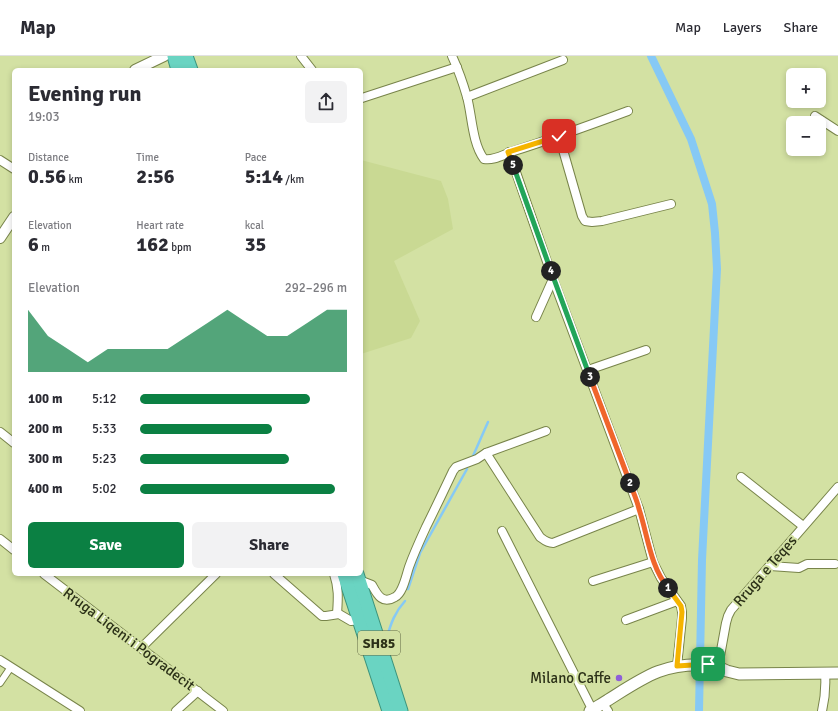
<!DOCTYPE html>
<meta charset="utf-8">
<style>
:root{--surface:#fff;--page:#f2f2f3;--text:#2b2b33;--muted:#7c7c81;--line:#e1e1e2;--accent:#0b8043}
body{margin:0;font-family:Signika,sans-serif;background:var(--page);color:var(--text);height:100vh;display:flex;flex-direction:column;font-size:15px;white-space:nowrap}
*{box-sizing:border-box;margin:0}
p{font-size:13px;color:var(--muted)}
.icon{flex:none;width:22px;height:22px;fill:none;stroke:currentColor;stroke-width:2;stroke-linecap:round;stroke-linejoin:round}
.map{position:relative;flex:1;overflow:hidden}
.sheet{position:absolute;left:12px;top:12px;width:351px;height:508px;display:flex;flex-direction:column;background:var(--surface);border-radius:6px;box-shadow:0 2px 6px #0003}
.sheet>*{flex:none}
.controls{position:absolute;left:786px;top:12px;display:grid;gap:8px}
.controls a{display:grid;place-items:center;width:40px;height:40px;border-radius:6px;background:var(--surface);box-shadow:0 2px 6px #0003;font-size:20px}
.pin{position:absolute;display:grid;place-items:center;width:34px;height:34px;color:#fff;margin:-17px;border-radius:8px;box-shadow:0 2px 6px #0006}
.km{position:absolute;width:20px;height:20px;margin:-10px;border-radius:50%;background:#222;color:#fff;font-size:11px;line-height:20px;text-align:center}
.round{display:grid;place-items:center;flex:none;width:42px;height:42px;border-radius:6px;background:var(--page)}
.summary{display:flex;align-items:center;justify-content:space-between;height:68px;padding:0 16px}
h1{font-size:22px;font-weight:700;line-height:30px}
.stats{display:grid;grid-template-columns:repeat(3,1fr);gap:6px;height:68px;padding:4px 16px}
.stats div{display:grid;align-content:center}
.stats b{font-size:20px;font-weight:700}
.stats small{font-size:11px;font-weight:400}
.stats p{font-size:11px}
.chart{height:112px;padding:8px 16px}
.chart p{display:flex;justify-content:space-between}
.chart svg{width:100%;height:72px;margin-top:4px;fill:var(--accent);opacity:.7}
.cta{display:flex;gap:8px;margin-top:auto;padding:8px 16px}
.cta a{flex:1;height:46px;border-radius:6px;background:var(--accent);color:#fff;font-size:16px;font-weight:700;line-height:46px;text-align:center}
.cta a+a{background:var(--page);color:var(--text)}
ul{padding:0 16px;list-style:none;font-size:13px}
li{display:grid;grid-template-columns:64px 48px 1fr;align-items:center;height:30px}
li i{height:10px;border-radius:5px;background:var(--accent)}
header{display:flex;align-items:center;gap:24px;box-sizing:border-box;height:56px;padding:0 20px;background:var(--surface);border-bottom:1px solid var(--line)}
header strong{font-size:19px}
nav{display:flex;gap:22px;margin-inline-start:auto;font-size:14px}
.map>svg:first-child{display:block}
</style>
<header>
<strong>Map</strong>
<nav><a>Map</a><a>Layers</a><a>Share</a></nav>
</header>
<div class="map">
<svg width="838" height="655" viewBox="0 0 838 655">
<rect width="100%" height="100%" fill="#d3e1a3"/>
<!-- built -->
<polygon fill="#c9d993" points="361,104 441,125 448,143 453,173 394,205 420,265 411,282 361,298"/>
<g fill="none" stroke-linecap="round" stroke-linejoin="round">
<!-- stream -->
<g stroke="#86c9f5" stroke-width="2.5">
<polyline points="473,400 488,366"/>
<polyline points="408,533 420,497 467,413"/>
<path d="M387,581C391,567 395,556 405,545"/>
</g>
<!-- canal -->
<polyline stroke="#86c9f5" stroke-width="8" points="651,0 691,83 712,148 715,177 717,213 702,504 699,655"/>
<!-- pedestrian casing -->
<g stroke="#78844a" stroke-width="8">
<polyline id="pedestrian" points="0,627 11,611"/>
</g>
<!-- minor casing -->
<g stroke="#78844a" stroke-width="10">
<g id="minor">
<polyline points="301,0 312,14"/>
<path d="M452,0C458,13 463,27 467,41C472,59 472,87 484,103C494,105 504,98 514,95C552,83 590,69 628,55"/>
<polyline points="467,41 563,4"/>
<polyline points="362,42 457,11"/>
<polyline points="815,60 838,75"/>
<polyline points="559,80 582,160 585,165 592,166 602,165 671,148"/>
<polyline points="509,96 553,223 639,453 653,506 661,522 681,550 682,556 682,562 677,610"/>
<polyline points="0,104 14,113"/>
<polyline points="536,261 553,223"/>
<polyline points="588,314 646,294"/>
<polyline points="0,376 14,387"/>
<path d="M486,397L540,481C544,484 547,487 553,487L639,453"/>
<polyline points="741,421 803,470"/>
<polyline points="502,475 592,653"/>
<polyline points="0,483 14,494"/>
<polyline points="770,510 799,512 807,508 835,508"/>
<polyline points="44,518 223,655"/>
<polyline points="274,518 322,560 326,560 339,558 351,565 359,564"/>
<path d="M334,518C339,533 338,543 337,558"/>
<path d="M359,524L372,529C377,538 382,549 395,541C403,537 406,520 409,511C414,497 420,484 426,471C435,453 444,434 453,415L456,411L477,403L486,397L546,375"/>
<polyline points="593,525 653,506"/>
<polyline points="626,564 677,545"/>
<polyline points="141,592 216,518"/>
<polyline points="0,604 80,655"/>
<polyline points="718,611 726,567 728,560 731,554 838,431"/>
<polyline points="603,648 608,655"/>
<polyline points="176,655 198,635"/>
<path d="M822,655C825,642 826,630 825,617"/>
</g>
</g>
<!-- tertiary casing -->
<g stroke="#78844a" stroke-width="12">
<g id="tertiary">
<polyline points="135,14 164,0"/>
<polyline points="0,182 14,161"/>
</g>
</g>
<!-- secondary casing -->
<g stroke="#78844a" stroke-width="13">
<path id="secondary" d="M590,655C596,651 602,648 608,644C643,622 664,606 707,609C714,609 721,612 727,615C731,616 735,617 739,618L838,617"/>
</g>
<!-- trunk casing -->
<g stroke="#3c947c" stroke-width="15">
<g id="trunk">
<polyline points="174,0 178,14"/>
<polyline points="186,0 191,14"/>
<polyline points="344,518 389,655"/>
<polyline points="357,518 401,655"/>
</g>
</g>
<!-- pedestrian -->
<use href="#pedestrian" stroke="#fff" stroke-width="6"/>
<!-- minor -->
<use href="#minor" stroke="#fff" stroke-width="8"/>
<!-- tertiary -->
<use href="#tertiary" stroke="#fff" stroke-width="10"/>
<!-- secondary -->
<use href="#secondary" stroke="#fff" stroke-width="11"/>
<!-- trunk -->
<use href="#trunk" stroke="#6ad4c2" stroke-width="13"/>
</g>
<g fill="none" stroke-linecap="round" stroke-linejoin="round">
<!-- split-1 casing -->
<g stroke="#fff" stroke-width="8">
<polyline id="split-1" points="668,532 681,550 682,556 677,610 708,608"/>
</g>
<!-- split-2 casing -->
<g stroke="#fff" stroke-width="8">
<path id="split-2" d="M630,427C633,436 637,444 639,453C648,480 650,510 668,532"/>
</g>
<!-- split-3 casing -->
<g stroke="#fff" stroke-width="8">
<polyline id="split-3" points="590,321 630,427"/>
</g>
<!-- split-4 casing -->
<g stroke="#fff" stroke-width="8">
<polyline id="split-4" points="551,215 590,321"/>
</g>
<!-- split-5 casing -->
<g stroke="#fff" stroke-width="8">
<polyline id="split-5" points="513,109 551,215"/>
</g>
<!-- split-6 casing -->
<g stroke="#fff" stroke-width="8">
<polyline id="split-6" points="513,109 508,96 559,80"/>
</g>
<!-- split-1 -->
<use href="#split-1" stroke="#f5b400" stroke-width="5"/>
<!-- split-2 -->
<use href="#split-2" stroke="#f0652b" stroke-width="5"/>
<!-- split-3 -->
<use href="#split-3" stroke="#f0652b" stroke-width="5"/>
<!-- split-4 -->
<use href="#split-4" stroke="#22a559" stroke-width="5"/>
<!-- split-5 -->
<use href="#split-5" stroke="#22a559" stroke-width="5"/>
<!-- split-6 -->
<use href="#split-6" stroke="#f5b400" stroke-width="5"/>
</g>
<!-- markers -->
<circle fill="#8e5fd8" stroke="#d3e1a3" stroke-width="1.5" cx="619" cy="622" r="4"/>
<g text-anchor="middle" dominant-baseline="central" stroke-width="4" stroke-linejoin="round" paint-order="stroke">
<!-- shield labels -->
<rect fill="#d3e1a3" stroke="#5e6642" stroke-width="1" x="358" y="575" width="42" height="24" rx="3"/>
<g font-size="14" font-weight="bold" fill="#2c3118">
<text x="379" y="587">SH85</text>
</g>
<!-- street labels -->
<g font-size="15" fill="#2c3118" stroke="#d3e1a3">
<text transform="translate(765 515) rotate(-49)">Rruga e Teqes</text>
<text transform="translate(129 583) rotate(37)">Rruga Liqeni i Pogradecit</text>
</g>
<!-- poi labels -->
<g font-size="15" fill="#2c3118" stroke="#d3e1a3" text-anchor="end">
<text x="611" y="622">Milano Caffe</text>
</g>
</g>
</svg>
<div class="controls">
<a>+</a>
<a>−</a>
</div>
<div class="pin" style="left:708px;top:608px;background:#1e9e55"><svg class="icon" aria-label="arrive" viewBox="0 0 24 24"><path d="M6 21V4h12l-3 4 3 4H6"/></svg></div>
<div class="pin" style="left:559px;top:80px;background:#d93025"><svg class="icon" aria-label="check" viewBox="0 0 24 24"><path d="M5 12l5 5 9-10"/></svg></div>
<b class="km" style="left:668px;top:532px">1</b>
<b class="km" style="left:630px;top:427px">2</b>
<b class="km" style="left:590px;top:321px">3</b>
<b class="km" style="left:551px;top:215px">4</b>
<b class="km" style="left:513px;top:109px">5</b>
<section class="sheet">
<div class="summary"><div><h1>Evening run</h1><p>19:03</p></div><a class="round"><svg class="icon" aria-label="share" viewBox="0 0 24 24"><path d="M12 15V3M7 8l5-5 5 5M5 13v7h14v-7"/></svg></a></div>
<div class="stats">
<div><p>Distance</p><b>0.56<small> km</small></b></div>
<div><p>Time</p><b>2:56</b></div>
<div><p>Pace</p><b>5:14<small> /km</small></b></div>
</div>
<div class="stats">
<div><p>Elevation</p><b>6<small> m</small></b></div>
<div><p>Heart rate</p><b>162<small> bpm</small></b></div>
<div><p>kcal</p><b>35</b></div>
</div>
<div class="chart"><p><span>Elevation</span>292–296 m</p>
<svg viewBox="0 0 160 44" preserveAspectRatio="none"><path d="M0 44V6L10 22L20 30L30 38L40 30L50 30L60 30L70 30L80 22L90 14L100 6L110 14L120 22L130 22L140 14L150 6L160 6V44z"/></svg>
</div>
<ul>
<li><b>100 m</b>5:12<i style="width:82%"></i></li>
<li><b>200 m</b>5:33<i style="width:64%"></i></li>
<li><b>300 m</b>5:23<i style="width:72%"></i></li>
<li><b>400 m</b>5:02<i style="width:94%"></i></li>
</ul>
<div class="cta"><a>Save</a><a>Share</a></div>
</section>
</div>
